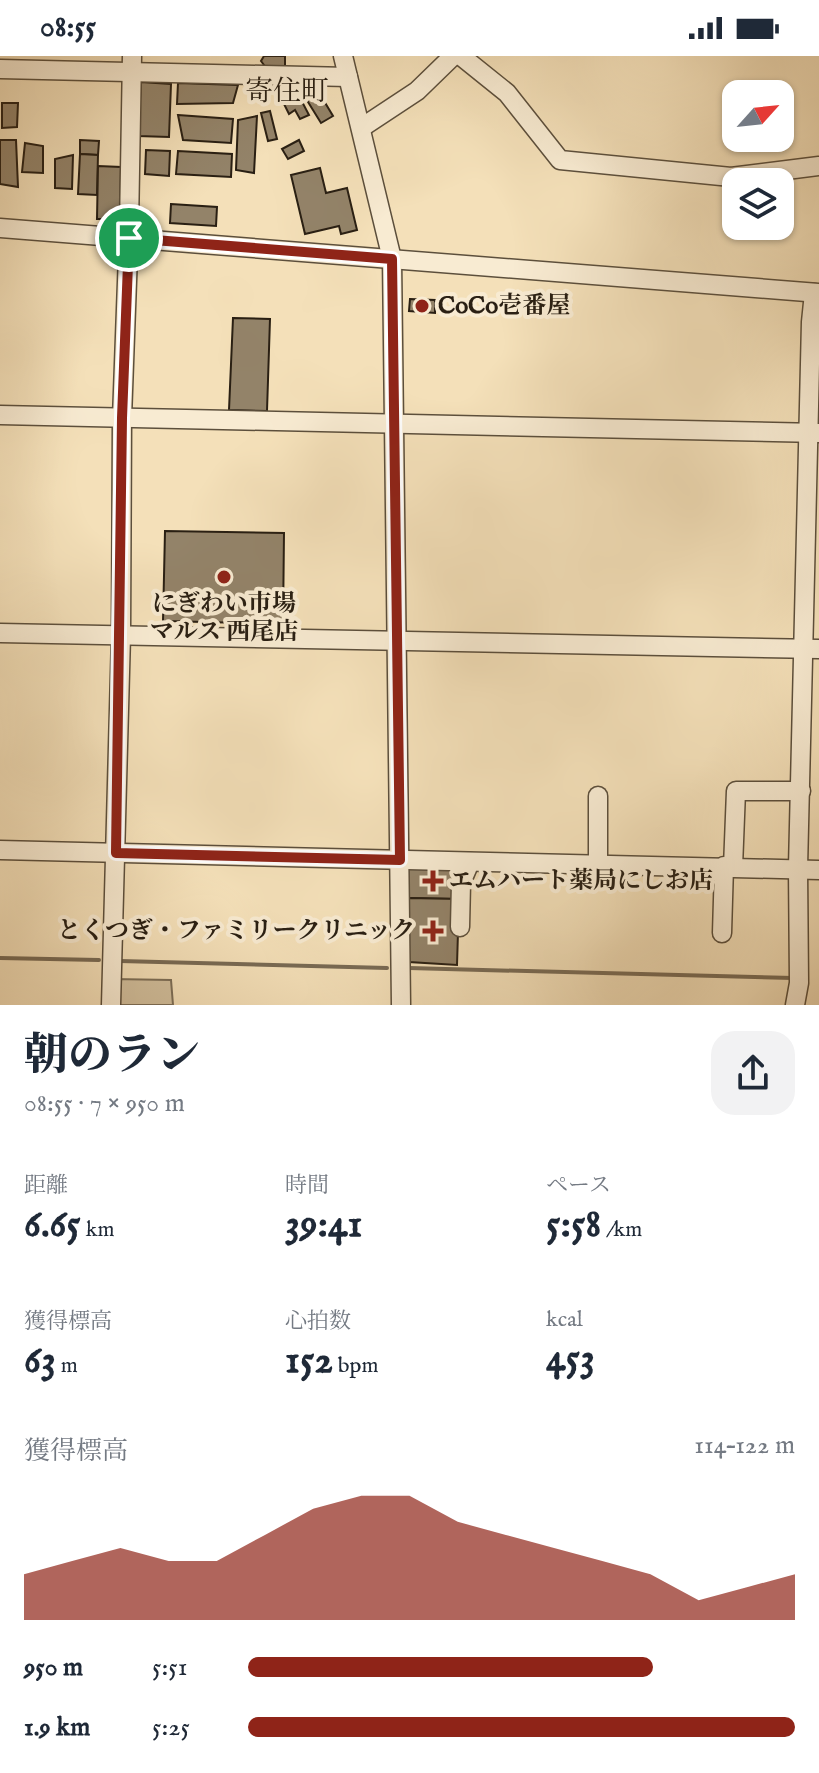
<!DOCTYPE html>
<html lang="ja">
<meta charset="utf-8">
<style>
:root{--surface:#fff;--page:#f2f2f3;--text:#1f2937;--muted:#747a83;--accent:#8f2418}
body{margin:0;font-family:"IM FELL English","Noto Serif JP",serif;background:var(--page);color:var(--text);height:100vh;display:flex;flex-direction:column;font-size:30px;white-space:nowrap}
*{box-sizing:border-box;margin:0}
p{font-size:26px;color:var(--muted)}
.icon{flex:none;width:44px;height:44px;fill:none;stroke:currentColor;stroke-width:2;stroke-linecap:round;stroke-linejoin:round}
.map{position:relative;height:949px;overflow:hidden}
.sheet{display:flex;flex-direction:column;background:var(--surface);flex:1}
.sheet>*{flex:none}
.needle{width:52px;rotate:63deg}
.controls{position:absolute;left:722px;top:24px;display:grid;gap:16px}
.controls a{display:grid;place-items:center;width:72px;height:72px;border-radius:16px;background:var(--surface);box-shadow:0 2px 6px #0004;font-size:40px}
.pin{position:absolute;display:grid;place-items:center;width:68px;height:68px;color:#fff;margin:-34px;border:4px solid #fff;border-radius:50%;box-shadow:0 2px 8px #0007}
.round{display:grid;place-items:center;flex:none;width:84px;height:84px;border-radius:24px;background:var(--page)}
.overview{display:flex;align-items:center;justify-content:space-between;height:136px;padding:0 24px}
h1{font-size:44px;font-weight:800;line-height:60px}
.metrics{display:grid;grid-template-columns:repeat(3,1fr);gap:12px;height:136px;padding:8px 24px}
.metrics div{display:grid;align-content:center}
.metrics b{font-size:40px;font-weight:800}
.metrics small{font-size:22px;font-weight:400}
.metrics p{font-size:22px}
.chart{height:224px;padding:16px 24px}
.chart p{display:flex;justify-content:space-between}
.chart svg{width:100%;height:144px;margin-top:8px;fill:var(--accent);opacity:.7}
ul{padding:0 24px;list-style:none;font-size:26px}
li{display:grid;grid-template-columns:128px 96px 1fr;align-items:center;height:60px}
li i{height:20px;border-radius:10px;background:var(--accent)}
.status{display:flex;justify-content:space-between;align-items:center;height:56px;padding:0 40px;background:var(--surface);direction:ltr}
.status svg{height:22px;fill:currentColor}
.map>svg:first-child{display:block}
</style>
<div class="status"><b>08:55</b><svg viewBox="0 0 49 12"><path d="M0 12V9h3v3zM5 12V6h3v6zM10 12V3h3v9zM15 12V0h3v12zM26 1h20v11H26zM47 4h2v5h-2z"/></svg></div>
<div class="map">
<svg width="819" height="949" viewBox="0 0 819 949">
<rect width="100%" height="100%" fill="#f4e0b9"/>
<filter id="stains"><feTurbulence type="fractalNoise" baseFrequency=".0025" numOctaves="4"/><feColorMatrix values="0 0 0 0 .2 0 0 0 0 .09 0 0 0 0 .02 0 0 0 .5 -.17"/></filter>
<radialGradient id="worn" r=".72"><stop offset=".6" stop-color="#630" stop-opacity="0"/><stop offset="1" stop-color="#630" stop-opacity=".3"/></radialGradient>
<!-- green -->
<polygon fill="#d1bf9d" stroke="#7d6f58" stroke-width="2" points="113,923 171,924 173,949 113,949"/>
<g fill="none" stroke-linecap="round" stroke-linejoin="round">
<!-- stream -->
<g stroke="#796b55" stroke-width="4">
<polyline points="0,902 99,904"/>
<polyline points="120,905 387,912"/>
<polyline points="409,912 793,922"/>
</g>
</g>
<!-- building -->
<g fill="#938369" stroke="#291f13" stroke-width="2">
<polygon points="264,0 285,0 285,10 267,13 261,5"/>
<polygon points="312,25 333,60 321,67 300,33"/>
<polygon points="141,26 171,28 169,81 138,80"/>
<polygon points="178,27 238,29 233,47 177,48"/>
<polygon points="298,38 309,59 300,63 295,54 289,58 283,46"/>
<polygon points="2,47 18,47 17,71 2,72"/>
<polygon points="270,55 277,83 268,85 261,57"/>
<polygon points="178,59 233,63 231,87 183,84"/>
<polygon points="257,60 254,117 236,114 238,64"/>
<polygon points="0,84 16,84 18,131 0,128"/>
<polygon points="80,84 99,85 98,99 80,98"/>
<polygon points="299,84 304,95 288,103 282,93"/>
<polygon points="25,87 43,90 43,117 22,116"/>
<polygon points="146,94 170,95 169,120 145,118"/>
<polygon points="178,95 232,98 231,121 176,118"/>
<polygon points="80,98 98,99 97,139 78,138"/>
<polygon points="73,99 72,133 55,132 55,103"/>
<polygon points="98,110 121,111 120,163 97,163"/>
<polygon points="320,112 326,137 347,132 357,174 341,178 339,170 305,178 291,119"/>
<polygon points="171,148 217,151 216,170 170,167"/>
<polygon points="410,243 435,244 435,257 409,255"/>
<polygon points="233,262 270,263 267,355 229,354"/>
<polygon points="165,475 284,477 283,568 163,565"/>
<polygon points="459,806 459,843 408,842 407,808"/>
<polygon points="408,842 459,843 457,909 409,906"/>
</g>
<g fill="none" stroke-linecap="round" stroke-linejoin="round">
<!-- minor casing -->
<g stroke="#5c4f3c" stroke-width="21">
<g id="minor">
<polyline points="343,0 392,203 401,949"/>
<polyline points="461,0 507,37 560,104 731,121 819,110"/>
<polyline points="0,13 348,21"/>
<polyline points="361,72 417,35 453,0"/>
<polyline points="0,172 819,237"/>
<polyline points="0,359 819,377"/>
<polyline points="0,577 819,593"/>
<polyline points="598,740 598,808"/>
<polyline points="0,794 819,814"/>
<polyline points="733,811 736,735 801,735"/>
<polyline points="460,871 461,827 470,806"/>
<polyline points="722,877 724,810"/>
<polyline points="111,949 121,579 122,362 129,171 132,0"/>
<polyline points="795,949 799,927 798,812 811,266 814,237"/>
</g>
</g>
<!-- minor -->
<use href="#minor" stroke="#f8ebd2" stroke-width="18"/>
</g>
<g fill="none" stroke-linecap="round" stroke-linejoin="round">
<!-- route casing -->
<g stroke="#fff" stroke-width="16">
<polygon id="route" points="129,182 392,203 400,804 116,797 122,362"/>
</g>
<!-- route -->
<use href="#route" stroke="#8f2418" stroke-width="10"/>
</g>
<!-- markers -->
<g fill="#8f2418" stroke="#f8ebd2" stroke-width="3">
<circle cx="422" cy="250" r="8"/>
<circle cx="224" cy="521" r="8"/>
<path d="M429 813h8v8h8v8h-8v8h-8v-8h-8v-8h8z"/>
<path d="M429 863h8v8h8v8h-8v8h-8v-8h-8v-8h8z"/>
</g>
<g text-anchor="middle" dominant-baseline="central" stroke-width="8" stroke-linejoin="round" paint-order="stroke">
<!-- poi labels -->
<g font-size="24" font-weight="bold" fill="#291f13" stroke="#f8ebd2" text-anchor="start">
<text x="438" y="250">CoCo壱番屋</text>
<text x="224" y="548" text-anchor="middle">にぎわい市場<tspan x="224" dy="28">マルス 西尾店</tspan></text>
<text x="449" y="825">エムハート薬局にしお店</text>
<text x="415" y="875" text-anchor="end">とくつぎ・ファミリークリニック</text>
</g>
<!-- quarter labels -->
<g font-size="28" fill="#291f13" stroke="#f8ebd2">
<text x="287" y="36">寄住町</text>
</g>
</g>
<rect width="100%" height="100%" filter="url(#stains)"/>
<rect width="100%" height="100%" fill="url(#worn)"/>
</svg>
<div class="controls">
<a><svg class="needle" viewBox="-14 -14 28 28"><path d="M0-13l5 13h-10z" fill="#e53935"/><path d="M0 13l5-13h-10z" fill="#747a83"/></svg></a>
<a><svg class="icon" aria-label="layers" viewBox="0 0 24 24"><path d="M12 4l9 5-9 5-9-5zM3 14l9 5 9-5"/></svg></a>
</div>
<div class="pin" style="left:129px;top:182px;background:#1e9e55"><svg class="icon" aria-label="arrive" viewBox="0 0 24 24"><path d="M6 21V4h12l-3 4 3 4H6"/></svg></div>
</div>
<section class="sheet">
<div class="overview"><div><h1>朝のラン</h1><p>08:55 · 7 × 950 m</p></div><a class="round"><svg class="icon" aria-label="share" viewBox="0 0 24 24"><path d="M12 15V3M7 8l5-5 5 5M5 13v7h14v-7"/></svg></a></div>
<div class="metrics">
<div><p>距離</p><b>6.65<small> km</small></b></div>
<div><p>時間</p><b>39:41</b></div>
<div><p>ペース</p><b>5:58<small> /km</small></b></div>
</div>
<div class="metrics">
<div><p>獲得標高</p><b>63<small> m</small></b></div>
<div><p>心拍数</p><b>152<small> bpm</small></b></div>
<div><p>kcal</p><b>453</b></div>
</div>
<div class="chart"><p><span>獲得標高</span>114–122 m</p>
<svg viewBox="0 0 160 44" preserveAspectRatio="none"><path d="M0 44V30L10 26L20 22L30 26L40 26L50 18L60 10L70 6L80 6L90 14L100 18L110 22L120 26L130 30L140 38L150 34L160 30V44z"/></svg>
</div>
<ul>
<li><b>950 m</b>5:51<i style="width:74%"></i></li>
<li><b>1.9 km</b>5:25<i style="width:100%"></i></li>
</ul>
</section>
